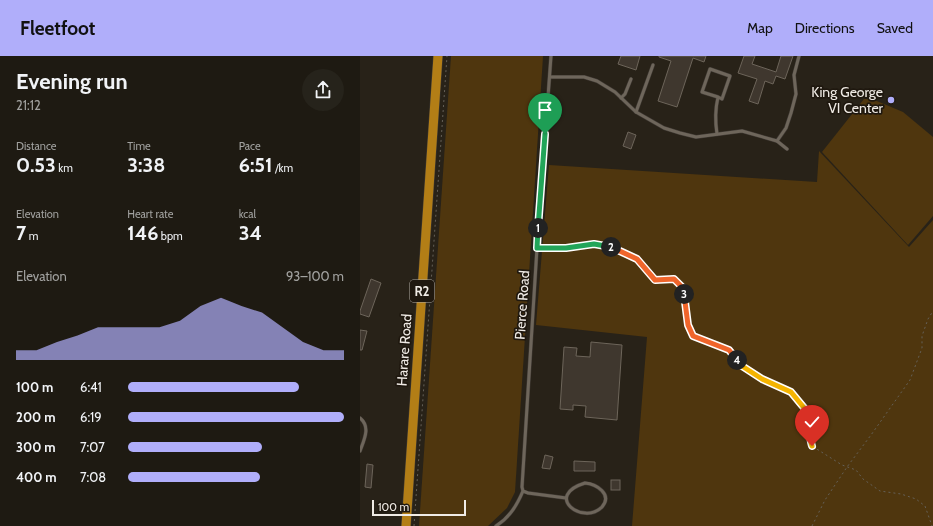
<!DOCTYPE html>
<meta charset="utf-8">
<style>
:root{--surface:#1e1a12;--page:#26231b;--text:#f1f3f6;--muted:#a1a19f;--accent:#b0aefa}
body{margin:0;font-family:Cabin,sans-serif;background:var(--page);color:var(--text);height:100vh;display:flex;flex-direction:column;font-size:15px;white-space:nowrap}
*{box-sizing:border-box;margin:0}
p{font-size:13px;color:var(--muted)}
.icon{flex:none;width:22px;height:22px;fill:none;stroke:currentColor;stroke-width:2;stroke-linecap:round;stroke-linejoin:round}
.map{position:relative;flex:1;overflow:hidden}
.details{display:flex;flex-direction:column;background:var(--surface);width:360px}
.details>*{flex:none}
.scale{position:absolute;left:12px;bottom:10px;width:94px;box-sizing:border-box;padding-left:4px;border:2px solid #f0ebe5;border-top:0;font-size:11px;line-height:14px;white-space:nowrap;color:#f0ebe5;-webkit-text-stroke:3px #1f180f;paint-order:stroke}
.pin{position:absolute;display:grid;place-items:center;width:34px;height:34px;color:#fff;margin:-41px -17px;border-radius:50% 50% 50% 0;rotate:-45deg;box-shadow:0 0 4px #0007}
.pin .icon{rotate:45deg}
.km{position:absolute;width:20px;height:20px;margin:-10px;border-radius:50%;background:#222;color:#fff;font-size:11px;line-height:20px;text-align:center}
.round{display:grid;place-items:center;flex:none;width:42px;height:42px;border-radius:21px;background:var(--page)}
.overview{display:flex;align-items:center;justify-content:space-between;height:68px;padding:0 16px}
h1{font-size:22px;font-weight:700;line-height:30px}
.figures{display:grid;grid-template-columns:repeat(3,1fr);gap:6px;height:68px;padding:4px 16px}
.figures div{display:grid;align-content:center}
.figures b{font-size:20px;font-weight:700}
.figures small{font-size:11px;font-weight:400}
.figures p{font-size:11px}
.chart{height:112px;padding:8px 16px}
.chart p{display:flex;justify-content:space-between}
.chart svg{width:100%;height:72px;margin-top:4px;fill:var(--accent);opacity:.7}
ul{padding:0 16px;list-style:none;font-size:13px}
li{display:grid;grid-template-columns:64px 48px 1fr;align-items:center;height:30px}
li i{height:10px;border-radius:5px;background:var(--accent)}
header{display:flex;align-items:center;gap:24px;box-sizing:border-box;height:56px;padding:0 20px;background:var(--accent);color:#111}
header strong{font-size:19px}
nav{display:flex;gap:22px;margin-inline-start:auto;font-size:14px}
main{display:flex;flex:1;min-height:0}
.map>svg:first-child{display:block}
</style>
<header>
<strong>Fleetfoot</strong>
<nav><a>Map</a><a>Directions</a><a>Saved</a></nav>
</header>
<main>
<section class="details">
<div class="overview"><div><h1>Evening run</h1><p>21:12</p></div><a class="round"><svg class="icon" aria-label="share" viewBox="0 0 24 24"><path d="M12 15V3M7 8l5-5 5 5M5 13v7h14v-7"/></svg></a></div>
<div class="figures">
<div><p>Distance</p><b>0.53<small> km</small></b></div>
<div><p>Time</p><b>3:38</b></div>
<div><p>Pace</p><b>6:51<small> /km</small></b></div>
</div>
<div class="figures">
<div><p>Elevation</p><b>7<small> m</small></b></div>
<div><p>Heart rate</p><b>146<small> bpm</small></b></div>
<div><p>kcal</p><b>34</b></div>
</div>
<div class="chart"><p><span>Elevation</span>93–100 m</p>
<svg viewBox="0 0 160 44" preserveAspectRatio="none"><path d="M0 44V38L10 38L20 33L30 29L40 24L50 24L60 24L70 24L80 20L90 11L100 6L110 11L120 15L130 24L140 33L150 38L160 38V44z"/></svg>
</div>
<ul>
<li><b>100 m</b>6:41<i style="width:79%"></i></li>
<li><b>200 m</b>6:19<i style="width:100%"></i></li>
<li><b>300 m</b>7:07<i style="width:62%"></i></li>
<li><b>400 m</b>7:08<i style="width:61%"></i></li>
</ul>
</section>
<div class="map">
<svg width="573" height="470" viewBox="0 0 573 470">
<rect width="100%" height="100%" fill="#282218"/>
<!-- green -->
<g fill="#4f360e">
<polygon points="91,0 183,0 155,436 147,452 128,470 59,470"/>
<polygon points="504,43 512,43 543,56 573,81 573,160 548,189 462,96"/>
<polygon points="459,95 549,191 573,164 573,470 272,470 287,281 176,269 189,109 457,126"/>
</g>
<!-- building -->
<g fill="#3f372e" stroke="#6d655a">
<polygon points="261,0 280,0 276,14 258,8"/>
<polygon points="299,0 346,0 344,6 333,2 317,51 298,45 311,5 299,1"/>
<polygon points="384,0 395,0 392,8 416,16 421,0 433,0 425,23 416,20 413,28 405,25 398,48 389,45 397,23 378,17"/>
<polygon points="268,76 276,79 271,93 263,90"/>
<polygon points="11,223 21,227 9,261 0,258 0,255"/>
<polygon points="0,274 7,275 2,294 0,294"/>
<polygon points="231,286 262,289 257,364 225,361 226,350 213,349 213,354 200,353 204,291 217,292 216,300 230,301"/>
<polygon points="185,399 193,401 190,413 182,412"/>
<polygon points="214,405 235,406 235,415 214,415"/>
<polygon points="7,408 13,409 11,432 5,431"/>
<rect x="251" y="424" width="9" height="10"/>
</g>
<g fill="none" stroke-linecap="round" stroke-linejoin="round">
<!-- service casing -->
<g stroke="#423c36" stroke-width="4">
<g id="service">
<polyline points="191,0 177,192 162,431 163,435 168,437 206,442"/>
<polyline points="190,21 224,21 237,25 255,36 276,56 304,72 320,77 336,81 382,75 417,85 427,93"/>
<polyline points="261,42 265,38 271,23"/>
<polyline points="276,56 293,9"/>
<path d="M357,78C355,65 355,54 358,41L342,36L350,13L370,20L362,43L358,41"/>
<polyline points="417,85 426,72 431,57 436,38 434,19 439,0"/>
<path d="M0,362C11,371 4,384 0,395"/>
<path d="M225,427C236,428 253,438 242,451C223,470 183,440 225,427Z"/>
<path d="M136,470C150,461 157,449 163,435"/>
</g>
</g>
<!-- trunk casing -->
<g stroke="#423c36" stroke-width="10">
<polyline id="trunk" points="46,470 78,0"/>
</g>
<!-- path -->
<g stroke="#656057" stroke-width="1" stroke-dasharray="2 3" stroke-linecap="butt">
<path d="M182,192C216,191 246,182 277,203C284,208 290,218 295,224L314,223L322,231L328,269L333,280L369,294L382,310L402,323L431,336L449,357L453,365L449,382L452,390L482,409L496,414L503,423L520,435L541,438L556,443L565,450L572,470"/>
<polyline points="54,470 87,0"/>
<polyline points="452,470 465,444 487,411 511,379 550,324 562,292 562,280 568,263 573,255"/>
</g>
<!-- service -->
<use href="#service" stroke="#6e665b" stroke-width="3"/>
<!-- trunk -->
<use href="#trunk" stroke="#b37e16" stroke-width="9"/>
</g>
<g fill="none" stroke-linecap="round" stroke-linejoin="round">
<!-- split-1 casing -->
<g stroke="#fff" stroke-width="8">
<polyline id="split-1" points="178,172 185,78"/>
</g>
<!-- split-2 casing -->
<g stroke="#fff" stroke-width="8">
<polyline id="split-2" points="178,172 177,192 206,192 234,188 251,191"/>
</g>
<!-- split-3 casing -->
<g stroke="#fff" stroke-width="8">
<polyline id="split-3" points="251,191 277,203 295,224 314,223 322,231 324,238"/>
</g>
<!-- split-4 casing -->
<g stroke="#fff" stroke-width="8">
<polyline id="split-4" points="324,238 328,269 333,280 369,294 377,304"/>
</g>
<!-- split-5 casing -->
<g stroke="#fff" stroke-width="8">
<polyline id="split-5" points="377,304 382,310 402,323 431,336 450,359"/>
</g>
<!-- split-6 casing -->
<g stroke="#fff" stroke-width="8">
<path id="split-6" d="M450,359C455,371 447,376 452,390"/>
</g>
<!-- split-1 -->
<use href="#split-1" stroke="#22a559" stroke-width="5"/>
<!-- split-2 -->
<use href="#split-2" stroke="#22a559" stroke-width="5"/>
<!-- split-3 -->
<use href="#split-3" stroke="#f0652b" stroke-width="5"/>
<!-- split-4 -->
<use href="#split-4" stroke="#f0652b" stroke-width="5"/>
<!-- split-5 -->
<use href="#split-5" stroke="#f5b400" stroke-width="5"/>
<!-- split-6 -->
<use href="#split-6" stroke="#f5b400" stroke-width="5"/>
</g>
<!-- markers -->
<circle fill="#b0aefa" stroke="#1f180f" stroke-width="1.5" cx="531" cy="44" r="4"/>
<g text-anchor="middle" dominant-baseline="central" stroke-width="3.5" stroke-linejoin="round" paint-order="stroke">
<!-- shield labels -->
<rect fill="#1f180f" stroke="#b1aca5" stroke-width="1" x="50" y="224" width="24" height="22" rx="3"/>
<g font-size="13" font-weight="bold" fill="#f0ebe5">
<text x="62" y="235">R2</text>
</g>
<!-- poi labels -->
<g font-size="14" fill="#f0ebe5" stroke="#1f180f" text-anchor="end">
<text x="523" y="36">King George<tspan x="523" dy="16">VI Center</tspan></text>
</g>
<!-- street labels -->
<g font-size="14" fill="#f0ebe5" stroke="#1f180f">
<text transform="translate(162 249) rotate(-86)">Pierce Road</text>
<text transform="translate(44 294) rotate(-86)">Harare Road</text>
</g>
</g>
</svg>
<div class="scale">100 m</div>
<div class="pin" style="left:185px;top:78px;background:#1e9e55"><svg class="icon" aria-label="arrive" viewBox="0 0 24 24"><path d="M6 21V4h12l-3 4 3 4H6"/></svg></div>
<div class="pin" style="left:452px;top:390px;background:#d93025"><svg class="icon" aria-label="check" viewBox="0 0 24 24"><path d="M5 12l5 5 9-10"/></svg></div>
<b class="km" style="left:178px;top:172px">1</b>
<b class="km" style="left:251px;top:191px">2</b>
<b class="km" style="left:324px;top:238px">3</b>
<b class="km" style="left:377px;top:304px">4</b>
</div>
</main>
